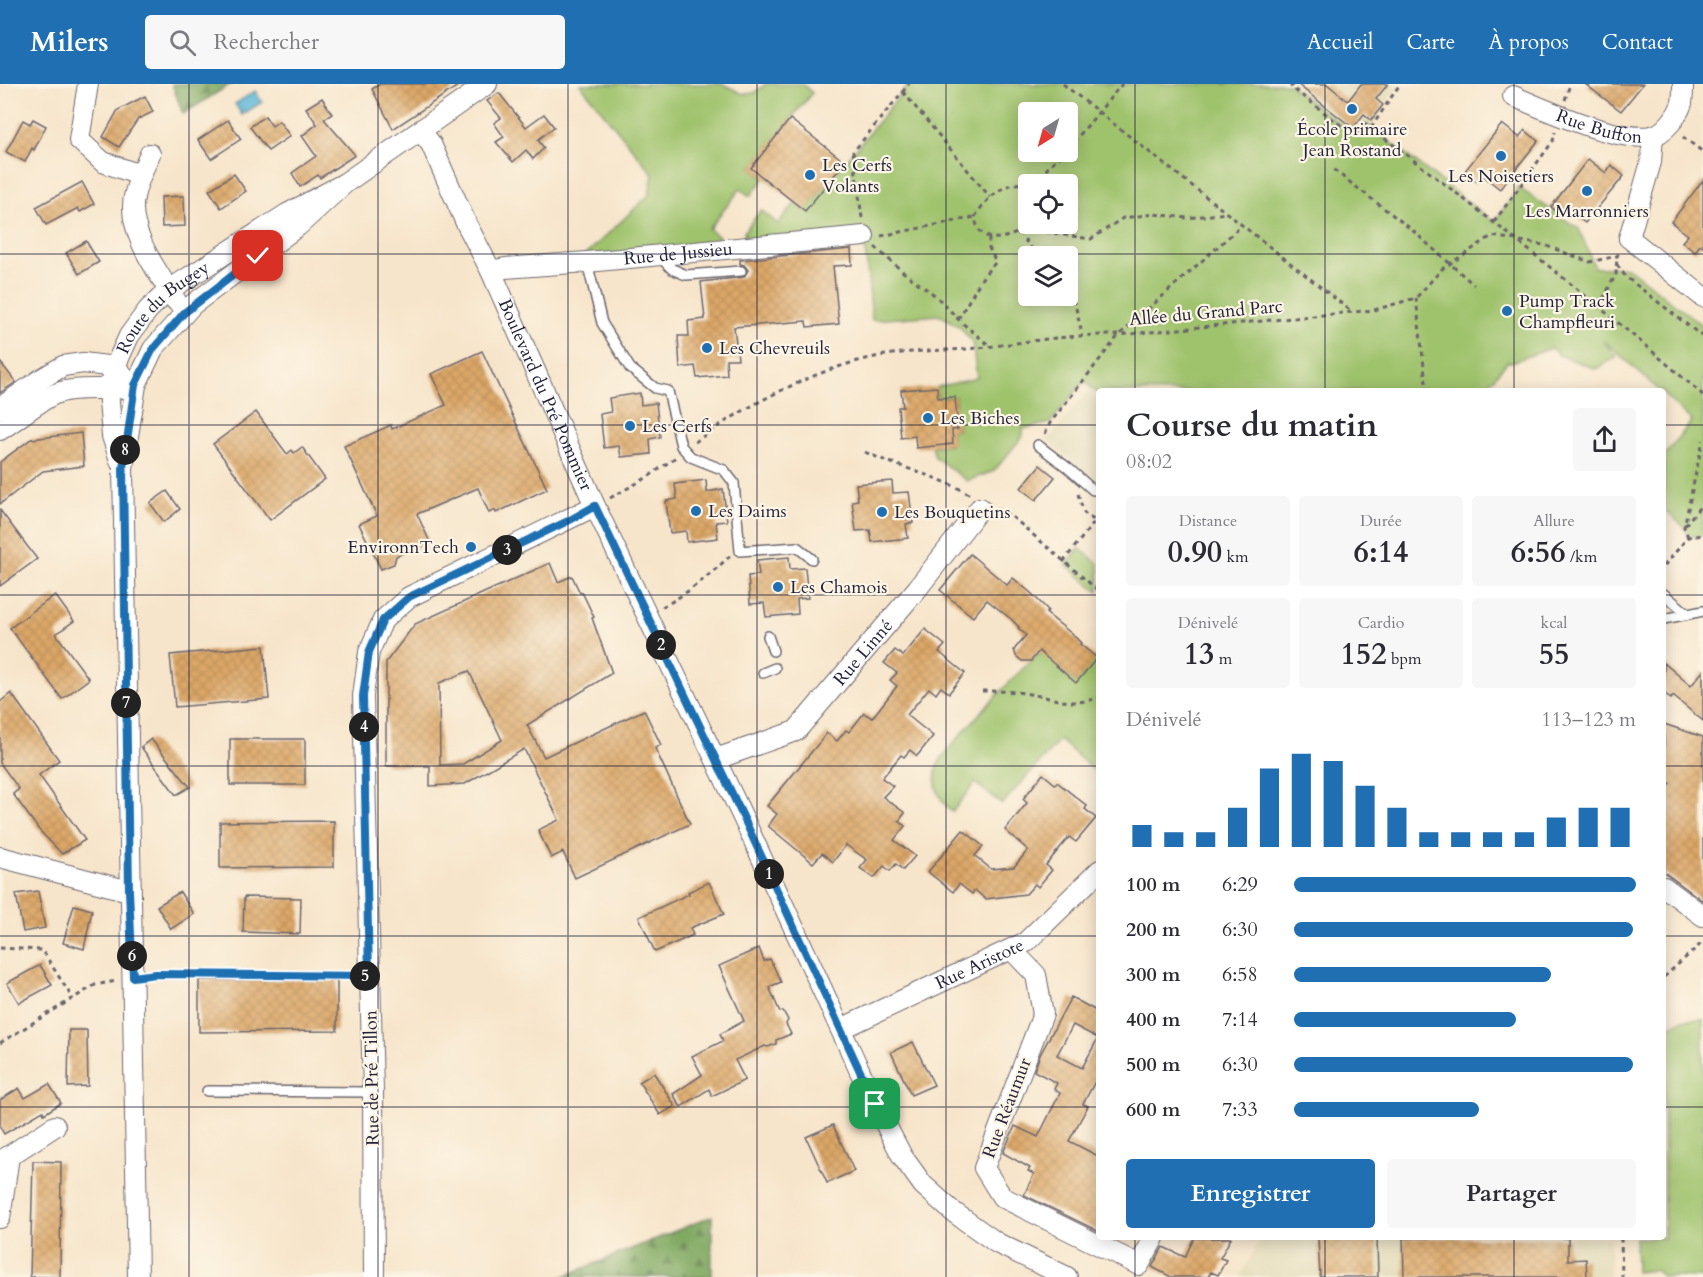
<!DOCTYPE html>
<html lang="fr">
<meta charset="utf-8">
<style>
:root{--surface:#fff;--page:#f7f7f7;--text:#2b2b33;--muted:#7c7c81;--accent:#1f6fb2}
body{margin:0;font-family:Cardo,serif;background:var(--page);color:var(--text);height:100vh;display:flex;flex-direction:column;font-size:22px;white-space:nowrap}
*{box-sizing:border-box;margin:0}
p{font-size:20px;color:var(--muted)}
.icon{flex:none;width:33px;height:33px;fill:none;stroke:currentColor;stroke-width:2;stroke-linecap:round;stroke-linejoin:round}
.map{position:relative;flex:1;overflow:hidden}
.drawer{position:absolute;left:1096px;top:304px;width:570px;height:852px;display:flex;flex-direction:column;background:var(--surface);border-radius:6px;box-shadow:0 3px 15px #0003}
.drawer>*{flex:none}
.needle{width:39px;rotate:217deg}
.fabs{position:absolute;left:1018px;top:18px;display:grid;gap:12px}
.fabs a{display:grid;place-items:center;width:60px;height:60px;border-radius:6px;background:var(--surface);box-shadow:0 3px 15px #0003;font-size:30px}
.pin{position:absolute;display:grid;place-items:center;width:51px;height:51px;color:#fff;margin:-26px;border-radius:12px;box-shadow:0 3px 9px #0006}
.km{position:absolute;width:30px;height:30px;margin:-15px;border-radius:50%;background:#222;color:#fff;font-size:16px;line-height:30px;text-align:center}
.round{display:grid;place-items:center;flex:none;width:63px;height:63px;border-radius:6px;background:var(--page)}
.headline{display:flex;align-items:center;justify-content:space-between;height:102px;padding:0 30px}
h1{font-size:33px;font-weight:700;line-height:45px}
.metrics{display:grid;grid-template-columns:repeat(3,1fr);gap:9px;height:102px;padding:6px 30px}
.metrics div{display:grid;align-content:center;border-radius:6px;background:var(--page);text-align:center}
.metrics b{font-size:30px;font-weight:700}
.metrics small{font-size:16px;font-weight:400}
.metrics p{font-size:16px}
.chart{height:168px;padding:12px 30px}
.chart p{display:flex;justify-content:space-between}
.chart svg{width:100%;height:108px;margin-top:6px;stroke:var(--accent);stroke-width:6}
.button{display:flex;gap:12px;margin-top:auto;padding:12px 30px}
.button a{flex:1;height:69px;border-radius:6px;background:var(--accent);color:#fff;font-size:24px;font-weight:700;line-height:69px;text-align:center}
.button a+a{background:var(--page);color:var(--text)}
ul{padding:0 30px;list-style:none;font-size:20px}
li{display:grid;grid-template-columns:96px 72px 1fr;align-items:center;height:45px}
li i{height:15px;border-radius:8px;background:var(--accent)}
header{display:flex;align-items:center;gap:36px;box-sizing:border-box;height:84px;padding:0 30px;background:var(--accent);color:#fff}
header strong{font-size:28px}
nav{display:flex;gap:33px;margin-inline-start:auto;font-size:21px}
.search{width:420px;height:54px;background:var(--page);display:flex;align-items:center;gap:15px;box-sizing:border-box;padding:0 21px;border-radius:6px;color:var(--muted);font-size:22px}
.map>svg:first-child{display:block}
</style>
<header>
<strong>Milers</strong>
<div class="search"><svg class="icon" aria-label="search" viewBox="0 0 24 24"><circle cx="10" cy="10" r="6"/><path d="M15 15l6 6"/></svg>Rechercher</div>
<nav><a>Accueil</a><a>Carte</a><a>À propos</a><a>Contact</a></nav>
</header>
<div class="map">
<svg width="1703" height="1193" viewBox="0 0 1703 1193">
<defs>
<pattern id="forest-firs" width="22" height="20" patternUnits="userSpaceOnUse" patternTransform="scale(1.5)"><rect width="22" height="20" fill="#7fa860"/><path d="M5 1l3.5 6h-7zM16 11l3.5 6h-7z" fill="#688850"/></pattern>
<pattern id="building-cross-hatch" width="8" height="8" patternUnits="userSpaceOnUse" patternTransform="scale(1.5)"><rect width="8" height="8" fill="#dca767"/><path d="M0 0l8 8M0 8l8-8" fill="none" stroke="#bc8f5a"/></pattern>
</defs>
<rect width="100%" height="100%" fill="#fcf5e5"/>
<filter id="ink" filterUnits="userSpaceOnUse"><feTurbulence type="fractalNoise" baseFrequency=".0167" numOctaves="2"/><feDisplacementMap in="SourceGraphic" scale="12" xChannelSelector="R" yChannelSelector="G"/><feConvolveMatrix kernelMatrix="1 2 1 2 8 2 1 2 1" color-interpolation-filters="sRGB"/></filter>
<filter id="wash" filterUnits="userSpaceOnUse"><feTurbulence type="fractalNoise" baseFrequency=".008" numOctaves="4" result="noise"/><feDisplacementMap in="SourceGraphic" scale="24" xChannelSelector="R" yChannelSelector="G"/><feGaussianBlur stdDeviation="1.35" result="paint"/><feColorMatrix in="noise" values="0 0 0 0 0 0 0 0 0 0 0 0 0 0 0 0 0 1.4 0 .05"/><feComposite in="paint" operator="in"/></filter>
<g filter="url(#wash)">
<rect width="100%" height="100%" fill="#f7e5cb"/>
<!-- built -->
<g fill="#e4dbba">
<polygon points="1297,0 1399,0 1371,44 1366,41 1356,53 1295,3"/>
<polygon points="1091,303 1099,310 1099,399 1047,357"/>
<polygon points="1261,1154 1610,1154 1610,1193 1240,1193"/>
</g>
<!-- forest -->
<g fill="url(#forest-firs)" stroke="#50654e" stroke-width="1.5">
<polygon points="172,0 231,0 183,30"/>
<polygon points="712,1132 712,1193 562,1193"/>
</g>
<!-- green -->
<g fill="#9fc26c" stroke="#607254" stroke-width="1.5" fill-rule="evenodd">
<polygon points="580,0 723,0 743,10 754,9 766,0 803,0 812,9 751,84 764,95 750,112 740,105 709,145 719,153 718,166 577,179 649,111 653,90"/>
<path d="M909,0H1294L1292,3L1356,53L1366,40L1494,138L1519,104L1579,145L1595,184L1627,183L1703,242V451L1688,453L1684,443L1664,426V372L1692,337L1664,311V308L1660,307L1603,256L1616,273L1596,285L1559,271L1551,264L1512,278H1507L1483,307L1100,308L1099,310L1084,297L1050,339L1023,345V352L994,387L967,397L935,373L932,363L952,360V346L958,345L955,313L938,314L937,303L977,294L972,258L960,243L940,231L872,236L864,152L747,163L744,148L761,126L778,140L795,119L805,127ZM1029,28H1068V68H1029ZM1029,100H1068V140H1029ZM1029,172H1068V212H1029Z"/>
<polygon points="1079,464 1099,480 1099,508 1066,481"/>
<path d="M1042,568L1076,599L1099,570V691L1060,656L1002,720L975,699L952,728C939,715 932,702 937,683C941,668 1027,578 1042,568Z"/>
<polygon points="1703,935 1703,1193 1663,1193 1655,1186 1636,1188 1635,1154 1664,1154 1664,946 1682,936"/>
</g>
<!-- water -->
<polygon fill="#58b5d6" stroke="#3d6c88" stroke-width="1.5" points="255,7 262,18 242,31 235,20"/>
<g id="blocks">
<!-- building -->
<g fill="url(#building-cross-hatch)" fill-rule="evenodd">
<polygon points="380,0 461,0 393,45 372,5"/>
<polygon points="1297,0 1327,0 1348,17 1361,0 1388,0 1376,15 1383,21 1371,36 1364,30 1353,44"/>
<polygon points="1585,0 1643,0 1621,27"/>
<polygon points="499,9 526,43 544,30 554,43 538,56 544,64 533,75 526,66 513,78 496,58 504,53 494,39 501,34 487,17"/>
<polygon points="145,12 153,28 138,35 119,63 103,53 118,26"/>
<polygon points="322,14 332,30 324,35 355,71 320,94 318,91 300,103 292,89 316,72 302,52 317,40 306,24"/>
<polygon points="265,32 272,42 279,37 290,52 268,67 250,43"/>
<polygon points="33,35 46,42 34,66 32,64 25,78 6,68 23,36 30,40"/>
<polygon points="790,35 845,78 805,127 751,84"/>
<polygon points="228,36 241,55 211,75 198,56"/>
<polygon points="1502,40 1519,53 1525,46 1538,57 1500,105 1482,91 1477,98 1464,88"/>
<polygon points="1588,75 1606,89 1611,81 1624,92 1585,139 1568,126 1563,133 1551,123"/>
<polygon points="234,90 246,107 221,124 209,106"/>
<polygon points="1703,96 1703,163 1700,161 1695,168 1682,158 1688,151 1671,138"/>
<polygon points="82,98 94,120 80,128 78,124 46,141 36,123"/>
<polygon points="184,112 185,142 162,143 161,113"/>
<polygon points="86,157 99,178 79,190 66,169"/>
<polygon points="851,165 852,181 833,182 839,240 807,243 806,237 734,243 738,275 726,275 727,291 697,294 695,282 680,284 678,252 689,252 688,237 705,235 701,198 744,193 748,186 744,181 740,180 740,176"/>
<polygon points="482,267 547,405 496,429 495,426 489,429 478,404 417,430 430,458 396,472 394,480 381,485 359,440 377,432 344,362 391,341 392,345 446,321 431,290"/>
<polygon points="0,278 16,298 0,309"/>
<polygon points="937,303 938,314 955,313 958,345 952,346 953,360 916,364 915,352 901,354 898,323 903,323 901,306"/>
<polygon points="640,309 641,321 656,319 660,353 650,355 651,370 621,373 619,362 604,364 600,330 611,328 609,314"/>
<polygon points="256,328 287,370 292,366 294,369 302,363 325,395 270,436 213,360"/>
<polygon points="81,349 84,382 43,387 0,420 0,378 31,355"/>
<polygon points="1040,381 1055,393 1036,416 1021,404"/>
<polygon points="706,396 707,408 723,405 727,437 716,438 718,454 687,458 686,447 670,449 666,417 677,415 675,400"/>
<polygon points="892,397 893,409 909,408 913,439 906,440 908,454 872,458 870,446 856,447 852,417 858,416 856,400"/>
<polygon points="167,407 180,425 164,438 150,419"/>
<polygon points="0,426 37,475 0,502"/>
<polygon points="970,470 1007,501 1013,494 1031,509 1048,526 1046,529 1072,550 1081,559 1080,560 1097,574 1076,599 1039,567 1031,577 1022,577 1016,572 1014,566 1026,551 1018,544 1019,543 1011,535 987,516 973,533 940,506"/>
<polygon points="789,473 790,485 805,484 808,514 797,515 798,530 766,533 764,519 750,520 748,492 759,491 757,476"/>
<path d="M550,479L558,498L572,492L580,509L582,508L594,533L592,534L612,589L527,641L544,673L644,626L661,661L655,664L690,740L575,794L563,768L551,774L538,746L559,736L524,665L465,700L430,702V682H386V578L415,540ZM469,587L502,656L463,680L440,681L439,599Z"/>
<polygon points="55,511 74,537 56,550 89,595 62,615 10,544"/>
<polygon points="925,545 945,561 939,568 965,589 949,609 941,603 936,610 929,604 907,631 933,652 917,672 910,666 904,673 901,671 882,694 893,702 883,713 905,729 899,737 905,742 894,756 915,772 903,786 896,780 890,787 884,782 874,794 860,784 867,776 846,761 833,778 822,769 813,779 768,742 777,730 767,722 827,649 837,657 846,646 849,648 864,629 872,634 897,602 890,596 897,589 884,579 895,566 903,572"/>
<polygon points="264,562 269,615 175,623 170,571"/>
<polygon points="1664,579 1691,602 1703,587 1703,637 1673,612 1671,615 1664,609"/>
<polygon points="11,609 59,676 39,691 85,756 62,770 39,746 13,710 19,705 0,679 0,618"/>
<polygon points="1664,640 1703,653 1703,817 1664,788 1664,707 1670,699 1664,693"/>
<polygon points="151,655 190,703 176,711 141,663"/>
<rect x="230" y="655" width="75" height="46"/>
<polygon points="1043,690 1055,700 1057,698 1087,722 1085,725 1096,734 1076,758 1069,753 1046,781 1052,786 1038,803 1035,800 1026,810 985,815 975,806 972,810 959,800 953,808 928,788 963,746 983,762 975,772 991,785 1014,783 1028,766 1005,746 1027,719 1023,715"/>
<polygon points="334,737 334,783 220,784 220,738"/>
<polygon points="709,798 724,830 690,844 693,851 655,868 639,833 689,810 688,808"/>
<polygon points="38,807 45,844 23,848 16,810"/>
<polygon points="180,808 194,830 171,845 157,822"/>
<polygon points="244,813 301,814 300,850 243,848"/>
<polygon points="74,821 92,826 84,865 63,859"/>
<polygon points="759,864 764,877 770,875 781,898 769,903 780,928 783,927 788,936 786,940 791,950 776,956 776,960 768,963 765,962 735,976 745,996 712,1012 709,1005 681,1023 673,1010 702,991 692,972 723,957 720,950 744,937 719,882"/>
<polygon points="40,881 52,901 19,919 7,899"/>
<polygon points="199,896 337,896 337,947 199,948"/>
<path d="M1071,913L1100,929V988L1083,1020L1088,1022L1069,1057L1100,1073V1148L1024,1111L1034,1090L1028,1087L1030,1084L1003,1069L1015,1042L1038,1053L1060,1009L1054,1005L1057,999L1034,987L1040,971ZM1073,941L1098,954L1082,984L1057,971Z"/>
<polygon points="69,946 87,946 88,1002 68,1003"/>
<polygon points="913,958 934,1001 911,1011 891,968"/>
<polygon points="654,989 675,1022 660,1031 639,998"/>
<polygon points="49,1000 61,1019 44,1030 43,1027 4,1050 0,1043 0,1016 19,1004 25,1014"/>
<polygon points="833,1041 854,1087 827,1099 806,1053"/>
<polygon points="33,1077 61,1078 60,1193 30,1193"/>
<polygon points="1194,1154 1231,1154 1220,1174 1226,1176 1218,1191 1211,1188 1208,1193 1171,1193 1152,1183 1163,1163 1185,1173"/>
<polygon points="1318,1154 1377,1154 1378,1193 1320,1193"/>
<polygon points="1403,1154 1568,1154 1568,1176 1586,1175 1587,1193 1404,1193"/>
</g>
</g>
</g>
<g filter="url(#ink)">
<use href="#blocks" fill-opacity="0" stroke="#6d666d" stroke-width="1.5"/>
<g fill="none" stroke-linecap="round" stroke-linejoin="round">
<!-- service casing -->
<g stroke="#6d666d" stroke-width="12">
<g id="service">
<polyline points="659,172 672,185 686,191 741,187"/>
<polyline points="587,178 602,239 630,284 655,304 668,307 681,362 691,373 724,386 734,399 740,467 797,463 812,475"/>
<polyline points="1038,361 1068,384 1093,406"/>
<polyline points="1664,510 1688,530"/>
<polyline points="1664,535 1703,527"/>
<polyline points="768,552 773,567"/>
<polyline points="763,589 775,584"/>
<polyline points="207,1007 373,1008"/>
</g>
</g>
<!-- minor casing -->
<g stroke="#6d666d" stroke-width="22">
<g id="minor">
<polyline points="88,0 79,56 103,78 140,91"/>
<path id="s1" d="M1513,12C1546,26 1616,58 1651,52C1665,50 1678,31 1682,19C1683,13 1683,6 1683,0"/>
<path id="s2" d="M421,47L431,60L466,139L491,187L595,422L747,742L875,1020L902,1072L923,1101L952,1127L997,1159L1067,1193"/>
<polyline points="1653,52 1651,78 1629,154 1703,213"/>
<path d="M150,70C144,83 137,98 134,113C127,148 158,188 176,217"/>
<path id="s3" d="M491,187L505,184L587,178L864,152"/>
<polyline points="0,324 41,295 63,282 83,279 115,283 124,292"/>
<path d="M0,346C15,337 40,316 55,310C75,302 100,307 121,304"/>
<path id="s4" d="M121,379L112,352L108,306L115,283L129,252L148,226L169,206L287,130L345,99L487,0"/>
<path id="s5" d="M716,675L796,647L917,505L980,424"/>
<polyline points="0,773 129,807"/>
<polyline points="1664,803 1703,832"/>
<polyline points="1012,866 1036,891 1043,930 984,1084 1002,1113 1139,1181 1154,1154"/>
<path id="s6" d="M841,945L1026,858L1100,786"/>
<polyline points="9,1072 55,1042"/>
<polyline points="0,1077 9,1072 0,1134"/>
<polyline points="138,1193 123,384 136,301 153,265 192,221 298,142 345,99"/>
<polyline points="374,1193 373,1008 363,612 369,568 383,536 409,513 595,422"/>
</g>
</g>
<!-- path -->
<g stroke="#6d666d" stroke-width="3" stroke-dasharray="4.5 4.5" stroke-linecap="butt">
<polyline points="1063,0 1351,227"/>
<path d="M1294,0L1291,3L1356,53L1366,40C1481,127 1594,216 1703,311"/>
<polyline points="903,8 990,113"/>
<polyline points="1565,16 1570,0"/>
<polyline points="1371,44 1400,0"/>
<polyline points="1683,53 1703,68"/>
<polyline points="1068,65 1122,0"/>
<polyline points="1334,86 1411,145 1474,201"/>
<polyline points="1034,100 1053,78 1066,68"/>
<path d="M1029,101C1007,94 985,115 975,133C979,166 1013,154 1031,140"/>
<polyline points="862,134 853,68 909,0"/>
<polyline points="1494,138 1553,57 1555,48"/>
<polyline points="1030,140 1039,147 1091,155 1123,134 1154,130 1187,134 1227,129"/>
<polyline points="1019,148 1037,172"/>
<polyline points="881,152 975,133"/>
<polyline points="875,163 903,188 936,212 961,238 990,262"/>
<polyline points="1617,181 1626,193 1703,253"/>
<polyline points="1068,208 1075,220 1082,250"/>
<polyline points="1416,214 1427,308"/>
<polyline points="1599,223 1616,190 1617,172"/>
<polyline points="958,235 984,191 996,178 989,164 989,153"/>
<polyline points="1045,350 1050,339 1119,251 1241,142"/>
<path d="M695,358C745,322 815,285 875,273C908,266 945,267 979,264C1026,258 1072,250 1119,251L1374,226L1416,214L1442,185L1492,152L1544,161L1590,178L1617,172L1619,169"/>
<path d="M865,368C899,384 937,391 969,410"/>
<polyline points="610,414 648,393 676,373"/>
<polyline points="996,425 1010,431 1100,508"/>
<polyline points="1685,441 1703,419"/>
<polyline points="1688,453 1684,443 1703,356"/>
<polyline points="1063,478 1095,437 1084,429 1078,410"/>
<polyline points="1664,482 1688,453 1703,451"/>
<path d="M662,523C687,510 710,491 731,471"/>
<path d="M982,607C1000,607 1017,607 1035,611C1061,616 1073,623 1100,613"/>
<polyline points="0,864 42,866 73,915"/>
<polyline points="149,891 353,892"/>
<polyline points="1664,893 1703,858"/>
<polyline points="0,959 95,901 116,897"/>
<polyline points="1621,1154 1622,1193"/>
</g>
<!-- service -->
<use href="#service" stroke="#fff" stroke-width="9"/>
<!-- minor -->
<use href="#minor" stroke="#fff" stroke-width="20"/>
</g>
</g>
<g fill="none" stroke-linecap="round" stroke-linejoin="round" filter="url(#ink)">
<!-- route casing -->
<g stroke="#fff" stroke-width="12">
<polyline id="route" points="258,172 184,229 153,265 135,301 123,384 129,807 133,893 156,890 369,892 363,612 369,568 383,536 409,513 570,436 595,422 747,741 875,1020"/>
</g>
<!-- route -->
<use href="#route" stroke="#1f6fb2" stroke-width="8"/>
</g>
<!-- grid -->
<path fill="none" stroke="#22223b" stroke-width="1.5" stroke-opacity="0.55" d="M189,0V1193M378,0V1193M568,0V1193M757,0V1193M946,0V1193M1135,0V308M1325,0V308M1514,0V308M0,170H1703M0,341H1100M1664,341H1703M0,511H1100M1664,511H1703M0,682H1100M1664,682H1703M0,852H1100M1664,852H1703M0,1023H1100M1664,1023H1703M1135,1154V1193M1325,1154V1193M1514,1154V1193"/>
<!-- markers -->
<g fill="#1f6fb2" stroke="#fcf5e5" stroke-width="2">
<circle cx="1352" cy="25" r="6"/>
<circle cx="1501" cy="72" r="6"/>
<circle cx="810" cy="91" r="6"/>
<circle cx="1587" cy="107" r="6"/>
<circle cx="1507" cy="227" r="6"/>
<circle cx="707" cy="264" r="6"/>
<circle cx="928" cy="334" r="6"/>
<circle cx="630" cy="342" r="6"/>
<circle cx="696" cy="427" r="6"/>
<circle cx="882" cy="428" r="6"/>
<circle cx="471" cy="463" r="6"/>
<circle cx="778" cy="503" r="6"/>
</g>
<g text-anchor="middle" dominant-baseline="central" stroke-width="4.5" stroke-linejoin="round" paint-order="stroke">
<!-- street labels -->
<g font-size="18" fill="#22223b" stroke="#fcf5e5">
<text stroke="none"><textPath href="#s1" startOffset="92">Rue Buffon</textPath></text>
<text stroke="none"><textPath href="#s3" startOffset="188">Rue de Jussieu</textPath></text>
<text stroke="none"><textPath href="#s4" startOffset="177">Route du Bugey</textPath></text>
<text transform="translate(1206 229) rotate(-5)">Allée du Grand Parc</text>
<text stroke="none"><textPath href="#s2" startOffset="292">Boulevard du Pré Pommier</textPath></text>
<text stroke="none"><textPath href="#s5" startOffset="188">Rue Linné</textPath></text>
<text stroke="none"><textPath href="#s6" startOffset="153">Rue Aristote</textPath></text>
<text transform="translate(372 994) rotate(-91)">Rue de Pré Tillon</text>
<text transform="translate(1007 1024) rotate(-69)">Rue Réaumur</text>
</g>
<!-- poi labels -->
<g font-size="18" fill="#22223b" stroke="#fcf5e5" text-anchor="start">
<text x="1352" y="45" text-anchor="middle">École primaire<tspan x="1352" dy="21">Jean Rostand</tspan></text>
<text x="822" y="81">Les Cerfs<tspan x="822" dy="21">Volants</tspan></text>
<text x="1501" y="92" text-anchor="middle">Les Noisetiers</text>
<text x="1587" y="127" text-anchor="middle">Les Marronniers</text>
<text x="1519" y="217">Pump Track<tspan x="1519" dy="21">Champfleuri</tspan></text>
<text x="719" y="264">Les Chevreuils</text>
<text x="940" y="334">Les Biches</text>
<text x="642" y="342">Les Cerfs</text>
<text x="708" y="427">Les Daims</text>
<text x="894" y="428">Les Bouquetins</text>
<text x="459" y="463" text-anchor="end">EnvironnTech</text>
<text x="790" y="503">Les Chamois</text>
</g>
</g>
</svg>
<div class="fabs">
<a><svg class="needle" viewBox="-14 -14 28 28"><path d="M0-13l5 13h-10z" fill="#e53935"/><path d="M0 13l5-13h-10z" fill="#7c7c81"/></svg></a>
<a><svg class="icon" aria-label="locate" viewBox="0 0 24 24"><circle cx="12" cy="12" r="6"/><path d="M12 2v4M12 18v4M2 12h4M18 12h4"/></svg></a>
<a><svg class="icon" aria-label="layers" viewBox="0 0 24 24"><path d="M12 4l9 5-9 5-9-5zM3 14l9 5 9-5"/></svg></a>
</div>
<div class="pin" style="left:875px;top:1020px;background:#1e9e55"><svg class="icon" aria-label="arrive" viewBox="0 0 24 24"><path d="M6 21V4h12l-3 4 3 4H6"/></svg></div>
<div class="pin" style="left:258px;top:172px;background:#d93025"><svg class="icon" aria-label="check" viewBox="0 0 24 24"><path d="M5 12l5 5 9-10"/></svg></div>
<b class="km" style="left:769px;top:790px">1</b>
<b class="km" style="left:661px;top:561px">2</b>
<b class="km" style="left:507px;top:466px">3</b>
<b class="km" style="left:364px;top:643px">4</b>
<b class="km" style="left:365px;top:892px">5</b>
<b class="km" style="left:132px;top:872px">6</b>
<b class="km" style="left:126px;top:619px">7</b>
<b class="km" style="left:125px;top:366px">8</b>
<section class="drawer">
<div class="headline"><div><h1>Course du matin</h1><p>08:02</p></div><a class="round"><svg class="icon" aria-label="share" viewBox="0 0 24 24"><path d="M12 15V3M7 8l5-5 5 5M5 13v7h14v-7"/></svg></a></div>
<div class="metrics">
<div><p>Distance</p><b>0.90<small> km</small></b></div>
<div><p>Durée</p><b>6:14</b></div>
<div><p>Allure</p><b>6:56<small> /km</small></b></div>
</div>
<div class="metrics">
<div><p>Dénivelé</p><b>13<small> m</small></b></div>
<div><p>Cardio</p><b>152<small> bpm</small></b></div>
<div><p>kcal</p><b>55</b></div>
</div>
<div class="chart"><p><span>Dénivelé</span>113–123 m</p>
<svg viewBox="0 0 160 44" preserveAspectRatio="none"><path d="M5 44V35M15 44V38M25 44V38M35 44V28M45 44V12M55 44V6M65 44V9M75 44V19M85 44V28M95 44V38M105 44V38M115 44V38M125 44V38M135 44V32M145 44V28M155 44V28"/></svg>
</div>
<ul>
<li><b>100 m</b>6:29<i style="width:100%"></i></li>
<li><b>200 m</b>6:30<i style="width:99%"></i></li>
<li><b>300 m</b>6:58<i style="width:75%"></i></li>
<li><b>400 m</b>7:14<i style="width:65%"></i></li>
<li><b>500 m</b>6:30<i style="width:99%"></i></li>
<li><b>600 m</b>7:33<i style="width:54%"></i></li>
</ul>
<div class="button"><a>Enregistrer</a><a>Partager</a></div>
</section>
</div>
